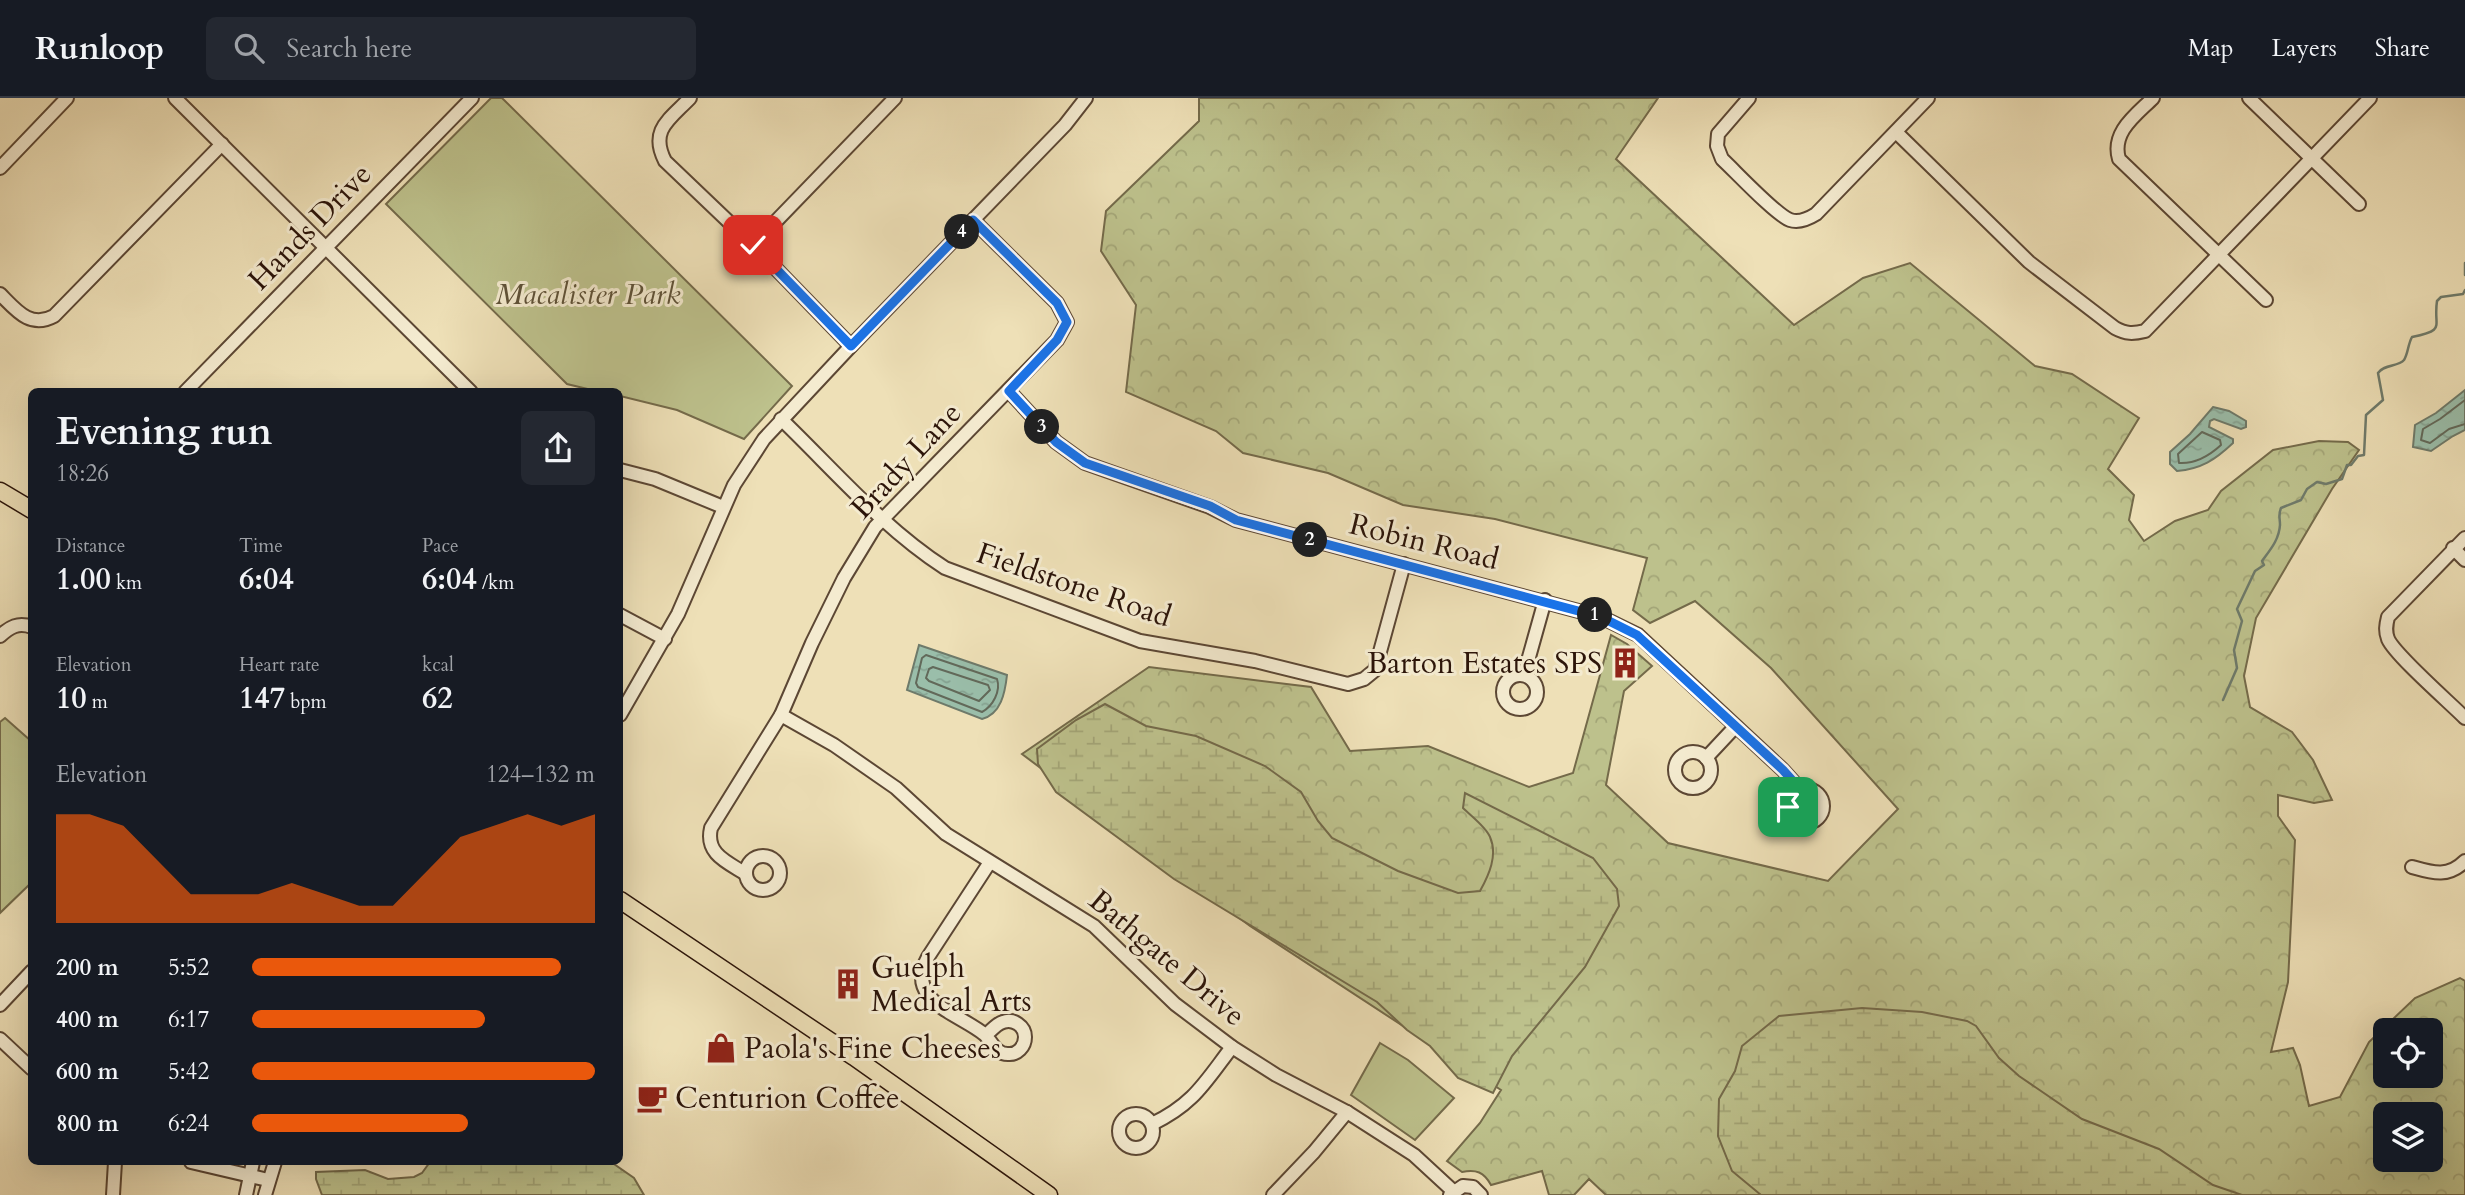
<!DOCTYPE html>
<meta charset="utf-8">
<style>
:root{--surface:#171b24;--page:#242831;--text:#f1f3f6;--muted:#9ea1a6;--line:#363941;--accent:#ea580c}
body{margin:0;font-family:Cardo,serif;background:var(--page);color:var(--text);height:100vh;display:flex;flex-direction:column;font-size:26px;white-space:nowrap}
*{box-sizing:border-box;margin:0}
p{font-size:23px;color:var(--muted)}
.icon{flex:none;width:38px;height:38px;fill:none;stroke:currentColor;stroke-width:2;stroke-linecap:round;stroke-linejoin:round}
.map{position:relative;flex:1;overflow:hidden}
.side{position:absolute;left:28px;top:290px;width:595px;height:777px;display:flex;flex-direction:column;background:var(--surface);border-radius:10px;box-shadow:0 7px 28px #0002}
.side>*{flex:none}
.buttons{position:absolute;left:2373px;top:920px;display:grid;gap:14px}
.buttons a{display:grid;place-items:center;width:70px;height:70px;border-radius:10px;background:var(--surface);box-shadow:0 7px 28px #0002;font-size:35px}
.pin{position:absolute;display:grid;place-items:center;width:60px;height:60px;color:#fff;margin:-30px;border-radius:14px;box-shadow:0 4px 10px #0006}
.km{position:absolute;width:35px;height:35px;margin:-18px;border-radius:50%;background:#222;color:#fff;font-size:19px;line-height:35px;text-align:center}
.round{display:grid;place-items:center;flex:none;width:74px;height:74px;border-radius:10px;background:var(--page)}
.overview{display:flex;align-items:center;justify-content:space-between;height:119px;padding:0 28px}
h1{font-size:38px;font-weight:600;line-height:52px}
.figures{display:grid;grid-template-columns:repeat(3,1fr);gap:10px;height:119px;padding:7px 28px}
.figures div{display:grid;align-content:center}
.figures b{font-size:30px;font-weight:600}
.figures small{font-size:19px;font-weight:400}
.figures p{font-size:19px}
.chart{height:196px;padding:14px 28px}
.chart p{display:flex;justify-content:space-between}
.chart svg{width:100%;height:126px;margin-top:7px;fill:var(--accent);opacity:.7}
ul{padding:0 28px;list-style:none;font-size:23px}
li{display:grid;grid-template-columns:112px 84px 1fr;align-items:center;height:52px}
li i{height:18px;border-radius:9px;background:var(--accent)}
header{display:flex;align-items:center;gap:42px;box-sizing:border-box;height:98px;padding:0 35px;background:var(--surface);border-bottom:2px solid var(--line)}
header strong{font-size:33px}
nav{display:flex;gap:38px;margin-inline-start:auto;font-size:24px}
.search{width:490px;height:63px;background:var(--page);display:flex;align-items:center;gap:18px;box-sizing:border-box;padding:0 24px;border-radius:10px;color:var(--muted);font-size:26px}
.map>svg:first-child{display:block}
</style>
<header>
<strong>Runloop</strong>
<div class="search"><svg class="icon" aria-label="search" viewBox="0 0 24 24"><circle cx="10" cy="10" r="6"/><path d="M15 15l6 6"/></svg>Search here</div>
<nav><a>Map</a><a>Layers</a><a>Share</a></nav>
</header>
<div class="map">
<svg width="2465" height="1097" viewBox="0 0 2465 1097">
<defs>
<pattern id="forest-crowns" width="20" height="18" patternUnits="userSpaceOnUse" patternTransform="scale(1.75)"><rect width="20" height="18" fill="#bdc18c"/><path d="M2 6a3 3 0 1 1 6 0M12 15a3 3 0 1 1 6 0" fill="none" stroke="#a3a577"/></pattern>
<pattern id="wetland-marsh" width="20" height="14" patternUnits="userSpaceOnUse" patternTransform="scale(1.75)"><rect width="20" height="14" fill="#bdc18c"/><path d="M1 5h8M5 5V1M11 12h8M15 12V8" fill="none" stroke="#a3a577"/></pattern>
<pattern id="water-ripples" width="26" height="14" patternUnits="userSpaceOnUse" patternTransform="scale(1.75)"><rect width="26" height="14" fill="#9abeaa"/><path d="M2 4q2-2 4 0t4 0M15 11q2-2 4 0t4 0" fill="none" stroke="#85a291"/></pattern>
</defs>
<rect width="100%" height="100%" fill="#eee0b7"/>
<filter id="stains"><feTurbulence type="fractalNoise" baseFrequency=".00286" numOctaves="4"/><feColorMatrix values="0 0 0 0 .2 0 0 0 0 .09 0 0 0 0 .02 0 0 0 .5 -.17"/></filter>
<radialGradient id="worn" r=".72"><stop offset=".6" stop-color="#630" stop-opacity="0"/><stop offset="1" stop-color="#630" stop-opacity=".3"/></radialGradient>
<!-- green -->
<g fill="#bdc18c" stroke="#746a4a" stroke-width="2">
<polygon points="491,0 502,0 792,288 744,341 677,312 620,298 620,294 600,294 567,286 386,106"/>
<polygon points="5,620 31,643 32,784 0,815 0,624"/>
<polygon points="1380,945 1408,962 1454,1000 1415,1042 1351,997"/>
</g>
<!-- forest -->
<path fill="url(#forest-crowns)" stroke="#746a4a" stroke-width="2" fill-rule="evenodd" d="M1199,0H1658L1616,61L1794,227L1863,180L1910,165L2035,268L2072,276L2139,320L2108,371L2134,397L2129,422L2144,443L2175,423L2208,412L2221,393L2273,352L2319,343L2348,344L2359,352L2332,391L2256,520L2244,578L2250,609L2292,634L2313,662L2332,702L2314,705L2278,697V718L2295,742L2288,884L2271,954L2293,950L2300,967L2309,1008L2340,999L2369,944L2415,900L2460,880L2465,883V1097H1606L1589,1081L1574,1097H1549L1542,1073L1491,1087C1484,1074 1476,1071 1462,1074L1447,1063L1480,1025L1501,992L1250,828L1022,656L1149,569L1311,589L1350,653L1428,648L1529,689L1573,675L1611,537L1627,546L1652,568L1624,593L1606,687L1668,745L1828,783L1898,711L1771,570L1695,503L1650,525L1633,512L1647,460L1495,421L1403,407L1328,375L1243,355L1216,333L1126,294L1136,207L1101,153L1106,113L1199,23ZM2385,933H2431V978H2385ZM2385,1017H2431V1062H2385Z"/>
<!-- wetland -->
<g fill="url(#wetland-marsh)" stroke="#746a4a" stroke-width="2">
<path d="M1105,606L1146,628L1196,638L1265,668L1301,694L1318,723L1332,740L1398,773L1458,795L1480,793C1489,777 1498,757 1490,739C1486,729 1471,718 1463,710L1465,695L1593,760L1617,791L1619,808L1585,869L1512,958L1493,995L1458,980L1430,948L1407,932L1377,904L1174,781L1056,694L1038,666L1037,651L1076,622Z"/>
<polygon points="1862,910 1922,914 1967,923 1976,928 1999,960 2019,978 2082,1021 2159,1051 2213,1087 2242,1097 1761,1097 1732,1073 1718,1038 1719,1001 1735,973 1742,948 1779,918"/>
<polygon points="430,1064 611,1064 634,1080 644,1097 322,1097 316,1081 316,1074 365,1072 388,1081 414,1079 422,1075"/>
</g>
<!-- water -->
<g fill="url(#water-ripples)" stroke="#6e7a6a" stroke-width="2">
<polygon points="2465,292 2465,332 2453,338 2431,353 2413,349 2415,327 2436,315"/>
<path d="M2213,309L2229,313L2246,323V329L2241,331L2214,321L2210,323L2209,329L2233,341V345C2215,362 2201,371 2177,373L2170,366V354L2190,336Z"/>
<path d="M919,547L1007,577C1005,595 1001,616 982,621L907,592Z"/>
</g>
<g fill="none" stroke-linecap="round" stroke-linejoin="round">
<!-- shore -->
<g stroke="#62695a" stroke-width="2">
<polyline points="2465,302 2440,321 2423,331 2421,342 2430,345 2449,331 2465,326"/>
<path d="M2202,334L2220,342L2221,347C2209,358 2195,366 2179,365L2178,356Z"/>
<path d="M926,557L997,581C1001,593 993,608 982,614L918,589L916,585L922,560Z"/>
<polygon points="933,569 988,587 990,592 979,603 929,583 926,580 929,571"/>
</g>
<!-- stream -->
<g stroke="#6e7a6a" stroke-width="2.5">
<polyline points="2465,165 2465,177"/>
<path d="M2223,602L2237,570L2234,552L2242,523L2237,511L2255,473L2264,467L2262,463C2270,452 2279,442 2280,427C2280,420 2278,417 2281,410L2301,402L2307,391L2317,384L2326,386L2342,381L2347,367H2351L2358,358L2364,357L2366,317L2383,302L2378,275C2384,266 2398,269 2404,262C2408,256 2408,246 2412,239C2447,232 2433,229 2437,203L2441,199L2463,196L2465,192"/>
</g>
<!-- minor casing -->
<g stroke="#5c4734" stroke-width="16">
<g id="minor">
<polyline points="175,0 471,294"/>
<path d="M690,0C670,21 649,32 665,63L753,147L851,248"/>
<path d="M1749,0L1718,36L1717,48L1722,61C1735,73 1776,117 1790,122C1799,125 1808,121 1816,116L1928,0"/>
<path d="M2153,0C2136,17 2111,34 2119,61L2266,202"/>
<polyline points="2249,0 2359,106"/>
<path d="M1896,34L2029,164L2115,230C2126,236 2133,236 2145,233L2370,0"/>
<polyline points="0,70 67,0"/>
<polyline points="753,147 895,0"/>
<path d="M0,196C16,212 30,231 54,218L222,46"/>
<polyline points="1009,293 1056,344 1085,365 1210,409 1236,422 1601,519 1638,537 1783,672 1800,691"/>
<polyline points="185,294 472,0"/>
<path d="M781,321C834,372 883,430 945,470L1140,543L1255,563L1348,586L1364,581L1375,572L1404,466"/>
<polyline points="620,372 655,381 723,409"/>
<path d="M2465,440L2388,519C2386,527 2385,533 2388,541C2395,557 2449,604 2465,620"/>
<polyline points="2453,450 2465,462"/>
<polyline points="620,517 665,541"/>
<path d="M0,538C10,529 18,524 32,529"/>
<polyline points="1524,577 1545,502"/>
<circle cx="1520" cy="594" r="17"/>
<polyline points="620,617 678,516 734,387 764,341 851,248 1065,27 1086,0"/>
<polyline points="781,617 834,647 896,690 946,736 1094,828 1175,906 1232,949 1276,977 1347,1014 1414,1057 1453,1093"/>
<circle cx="1693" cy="672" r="18"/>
<polyline points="1706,660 1735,629"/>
<circle cx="1806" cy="708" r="17"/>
<circle cx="763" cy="775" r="17"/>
<path d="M2412,769C2433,775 2448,780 2465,763"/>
<path d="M746,776C727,764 705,756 711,730L781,617L812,545L844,480L875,429L1057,242L1067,224L1057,205L973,122"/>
<polyline points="0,907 32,873"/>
<path d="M986,937C991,933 996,926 1003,924C1013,920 1025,928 1025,939C1025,949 1017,957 1008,956C995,956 992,943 984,936C958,915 904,903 928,859L990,764"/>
<polyline points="0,941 32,971"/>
<circle cx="1136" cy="1033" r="17"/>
<path d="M1152,1026C1194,1006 1205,984 1232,949"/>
<polyline points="191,1064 268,1082"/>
<polyline points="113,1097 115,1064"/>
<polyline points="246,1097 253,1064"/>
<polyline points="265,1097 275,1064"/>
<polyline points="1273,1097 1314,1054 1347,1014"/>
<polyline points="1450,1097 1463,1088 1473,1089 1481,1097"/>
</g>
</g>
<!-- major casing -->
<g stroke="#2b1409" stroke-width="19">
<g id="major">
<polyline points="0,393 32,412"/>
<polyline points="620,802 854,959 1049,1097"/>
</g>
</g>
<!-- minor -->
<use href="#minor" stroke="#f4ebd0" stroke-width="12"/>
<!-- major -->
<use href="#major" stroke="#eee0b7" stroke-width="16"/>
</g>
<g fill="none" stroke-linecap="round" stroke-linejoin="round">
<!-- route casing -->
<g stroke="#fff" stroke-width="14">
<polyline id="route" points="753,147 851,248 973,122 1057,205 1067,224 1057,242 1009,293 1056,344 1085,365 1210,408 1236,422 1601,519 1637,537 1783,672 1800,691 1791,698 1788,709"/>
</g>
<!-- route -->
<use href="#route" stroke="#1a73e8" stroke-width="9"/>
</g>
<!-- icons -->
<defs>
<g id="building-bare" transform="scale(2.415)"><path d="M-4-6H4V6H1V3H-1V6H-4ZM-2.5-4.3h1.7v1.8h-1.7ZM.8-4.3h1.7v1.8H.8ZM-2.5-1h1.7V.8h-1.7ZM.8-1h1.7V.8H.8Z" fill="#8f2418" stroke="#f4ebd0" stroke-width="2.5" paint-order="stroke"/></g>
<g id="shop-bare" transform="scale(2.415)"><path d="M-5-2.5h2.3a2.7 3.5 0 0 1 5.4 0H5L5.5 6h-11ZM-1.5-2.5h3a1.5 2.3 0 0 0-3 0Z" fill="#8f2418" stroke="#f4ebd0" stroke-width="2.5" paint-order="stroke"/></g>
<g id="cafe-bare" transform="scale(2.415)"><path d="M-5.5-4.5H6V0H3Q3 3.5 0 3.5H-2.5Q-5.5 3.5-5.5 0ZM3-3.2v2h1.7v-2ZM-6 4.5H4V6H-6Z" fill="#8f2418" stroke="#f4ebd0" stroke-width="2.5" paint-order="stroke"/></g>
</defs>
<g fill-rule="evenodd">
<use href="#building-bare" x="1625" y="565"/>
<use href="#building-bare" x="848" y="886"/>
<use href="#shop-bare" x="721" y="950"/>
<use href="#cafe-bare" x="652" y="1000"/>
</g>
<g text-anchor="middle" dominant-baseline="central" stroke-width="6" stroke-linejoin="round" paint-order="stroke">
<!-- street labels -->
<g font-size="30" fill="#2b1409" stroke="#f4ebd0">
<text transform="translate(310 129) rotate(-46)">Hands Drive</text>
<text transform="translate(906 363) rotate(-47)">Brady Lane</text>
<text transform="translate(1424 444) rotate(14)">Robin Road</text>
<text transform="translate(1074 487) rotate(19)">Fieldstone Road</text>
<text transform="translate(1167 860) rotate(40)">Bathgate Drive</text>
</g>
<!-- park labels -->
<g font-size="30" font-style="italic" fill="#5e5137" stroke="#f4ebd0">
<text x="588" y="196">Macalister Park</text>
</g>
<!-- poi labels -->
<g font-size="30" fill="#2b1409" stroke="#f4ebd0" text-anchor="start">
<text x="1602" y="565" text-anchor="end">Barton Estates SPS</text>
<text x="871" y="869">Guelph<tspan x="871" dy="34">Medical Arts</tspan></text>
<text x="744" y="950">Paola's Fine Cheeses</text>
<text x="675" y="1000">Centurion Coffee</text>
</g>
</g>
<rect width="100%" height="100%" filter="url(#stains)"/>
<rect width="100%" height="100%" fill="url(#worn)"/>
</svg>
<div class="buttons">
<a><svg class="icon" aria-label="locate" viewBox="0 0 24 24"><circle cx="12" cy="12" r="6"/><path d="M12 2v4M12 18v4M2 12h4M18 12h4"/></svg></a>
<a><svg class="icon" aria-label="layers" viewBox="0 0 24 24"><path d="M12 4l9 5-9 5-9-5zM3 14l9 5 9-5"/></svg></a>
</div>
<div class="pin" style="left:1788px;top:709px;background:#1e9e55"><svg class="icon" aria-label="arrive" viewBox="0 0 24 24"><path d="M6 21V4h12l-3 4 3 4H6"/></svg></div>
<div class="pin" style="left:753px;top:147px;background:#d93025"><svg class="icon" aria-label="check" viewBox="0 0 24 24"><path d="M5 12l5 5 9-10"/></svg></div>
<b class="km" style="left:1595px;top:517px">1</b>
<b class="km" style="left:1310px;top:442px">2</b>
<b class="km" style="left:1042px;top:329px">3</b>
<b class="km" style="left:962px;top:134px">4</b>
<section class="side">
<div class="overview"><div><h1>Evening run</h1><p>18:26</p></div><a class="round"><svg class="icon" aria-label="share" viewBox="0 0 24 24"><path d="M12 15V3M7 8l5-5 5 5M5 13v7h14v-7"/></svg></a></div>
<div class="figures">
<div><p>Distance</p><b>1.00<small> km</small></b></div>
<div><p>Time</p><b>6:04</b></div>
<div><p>Pace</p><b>6:04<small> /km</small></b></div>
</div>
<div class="figures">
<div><p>Elevation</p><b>10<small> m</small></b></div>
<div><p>Heart rate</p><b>147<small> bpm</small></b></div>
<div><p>kcal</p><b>62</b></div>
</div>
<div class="chart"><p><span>Elevation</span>124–132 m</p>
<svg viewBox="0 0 160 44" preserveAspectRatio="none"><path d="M0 44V6L10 6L20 10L30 22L40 34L50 34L60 34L70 30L80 34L90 38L100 38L110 26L120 14L130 10L140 6L150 10L160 6V44z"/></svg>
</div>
<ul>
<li><b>200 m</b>5:52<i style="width:90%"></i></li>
<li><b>400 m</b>6:17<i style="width:68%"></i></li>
<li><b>600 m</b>5:42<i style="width:100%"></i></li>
<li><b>800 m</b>6:24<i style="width:63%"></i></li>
</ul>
</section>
</div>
